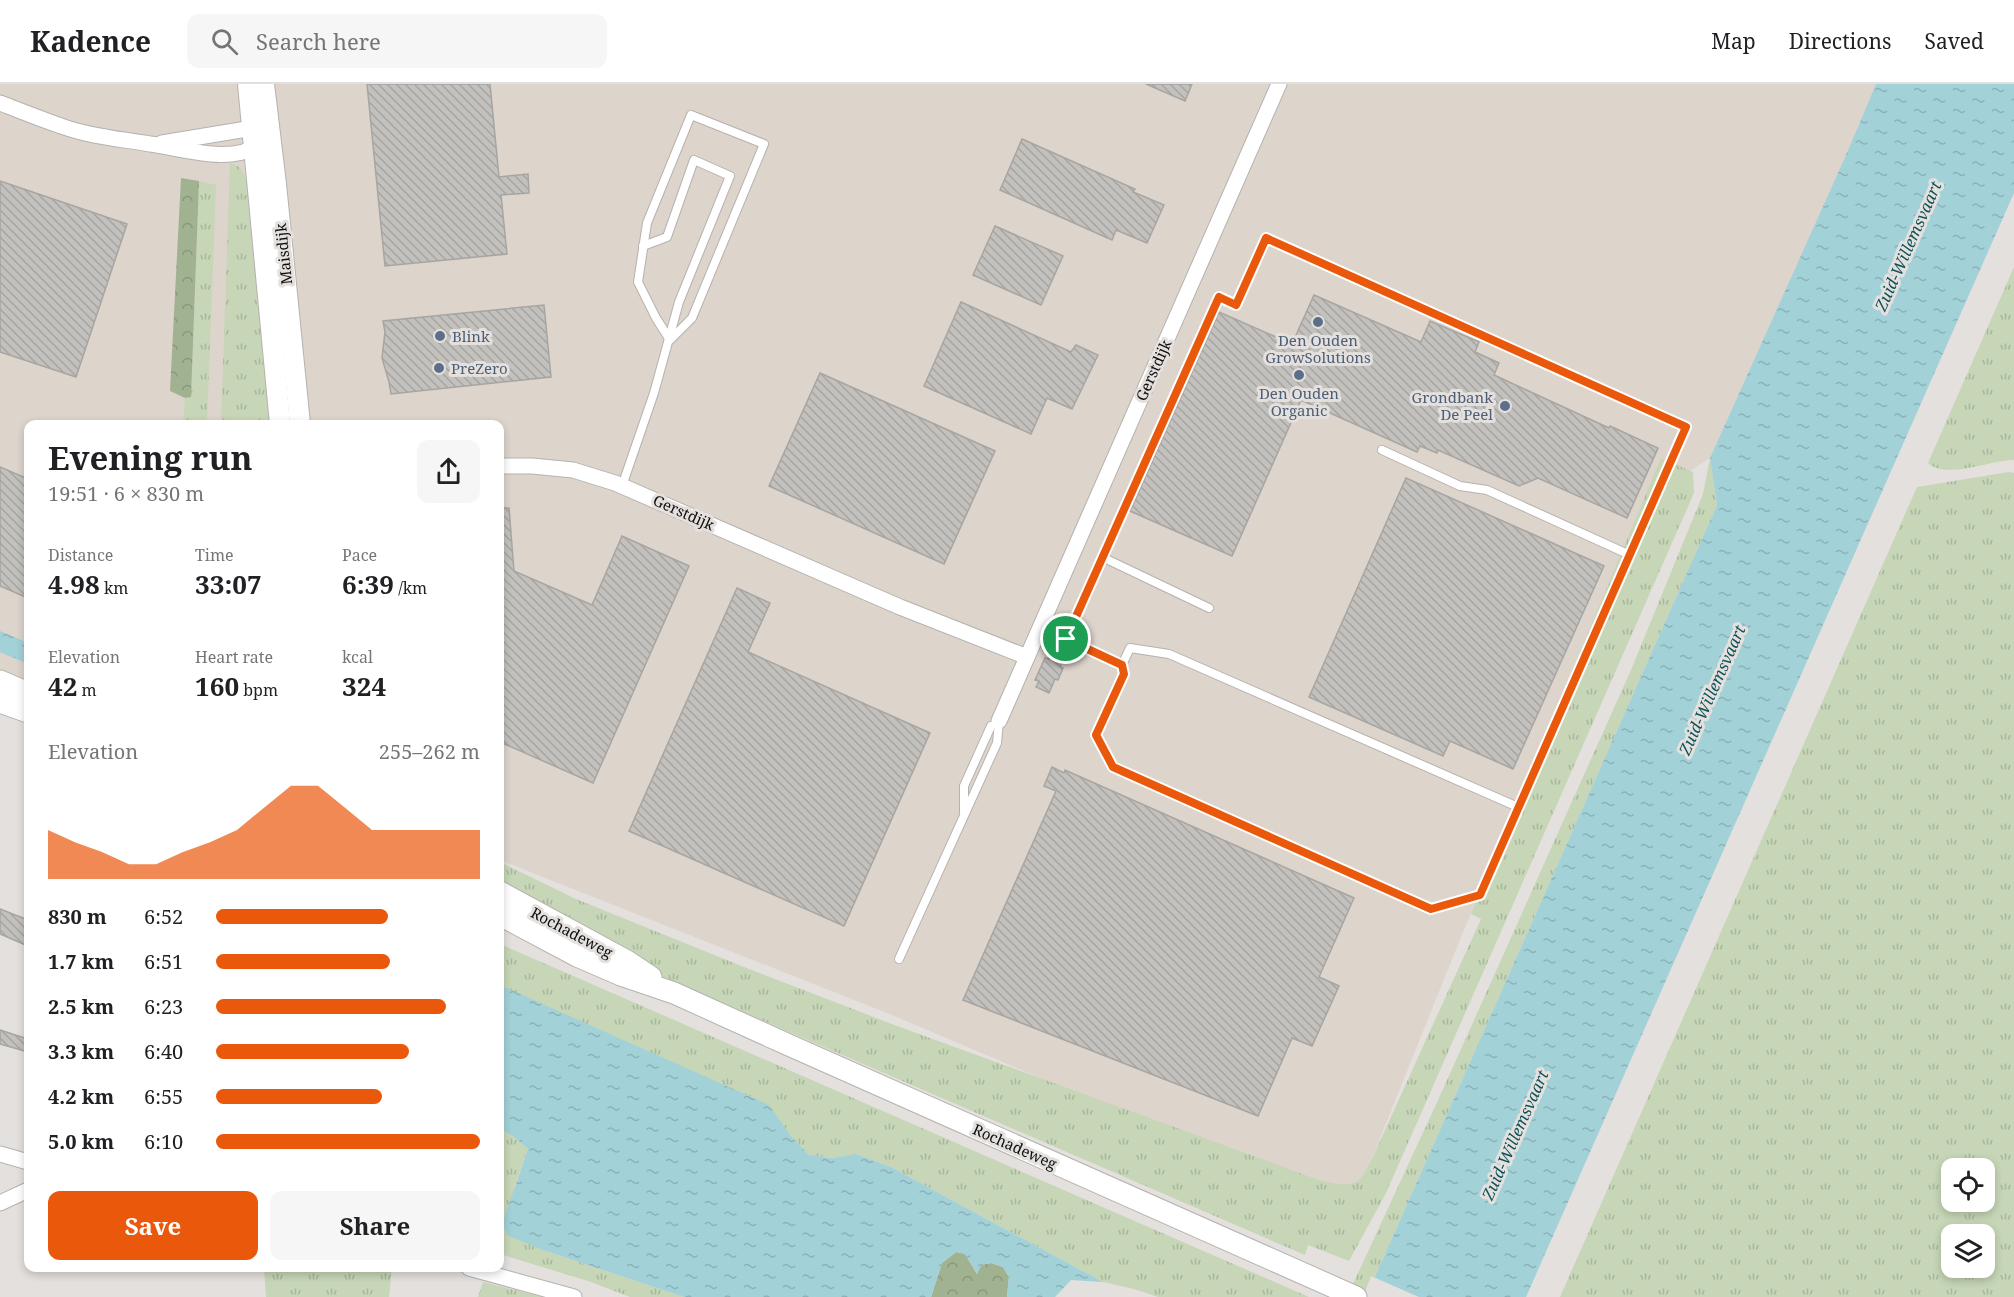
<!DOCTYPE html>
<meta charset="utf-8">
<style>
:root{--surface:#fff;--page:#f6f6f6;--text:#202124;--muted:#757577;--line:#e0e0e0;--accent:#ea580c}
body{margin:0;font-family:"Noto Serif",serif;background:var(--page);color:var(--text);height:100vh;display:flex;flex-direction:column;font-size:22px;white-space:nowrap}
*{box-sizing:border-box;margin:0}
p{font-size:20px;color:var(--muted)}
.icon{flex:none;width:33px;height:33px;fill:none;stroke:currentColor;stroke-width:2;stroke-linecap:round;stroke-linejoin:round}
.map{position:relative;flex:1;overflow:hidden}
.side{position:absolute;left:24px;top:336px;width:480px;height:852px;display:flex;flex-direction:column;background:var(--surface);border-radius:12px;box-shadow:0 3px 9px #0003}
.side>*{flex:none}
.controls{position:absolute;left:1941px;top:1074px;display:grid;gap:12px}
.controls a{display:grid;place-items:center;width:54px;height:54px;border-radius:12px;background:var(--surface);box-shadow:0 3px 9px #0003;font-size:30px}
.pin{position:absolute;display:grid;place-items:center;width:51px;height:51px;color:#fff;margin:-26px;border:3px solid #fff;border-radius:50%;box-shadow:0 2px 6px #0007}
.round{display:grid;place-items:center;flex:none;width:63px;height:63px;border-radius:12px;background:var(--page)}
.headline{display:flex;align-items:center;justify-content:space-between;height:102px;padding:0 24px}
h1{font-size:33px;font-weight:700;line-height:45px}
.metrics{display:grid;grid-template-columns:repeat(3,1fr);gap:9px;height:102px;padding:6px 24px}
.metrics div{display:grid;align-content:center}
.metrics b{font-size:26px;font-weight:700}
.metrics small{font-size:16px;font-weight:400}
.metrics p{font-size:16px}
.chart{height:168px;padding:12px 24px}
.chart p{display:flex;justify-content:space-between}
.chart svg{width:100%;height:108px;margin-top:6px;fill:var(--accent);opacity:.7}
.button{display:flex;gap:12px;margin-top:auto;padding:12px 24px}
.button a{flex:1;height:69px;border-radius:12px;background:var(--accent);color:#fff;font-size:24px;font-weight:700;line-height:69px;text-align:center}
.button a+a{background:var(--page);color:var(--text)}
ul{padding:0 24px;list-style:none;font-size:20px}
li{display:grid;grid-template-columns:96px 72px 1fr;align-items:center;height:45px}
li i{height:15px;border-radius:8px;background:var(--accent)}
header{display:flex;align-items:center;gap:36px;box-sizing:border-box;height:84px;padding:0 30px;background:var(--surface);border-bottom:2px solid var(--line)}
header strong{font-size:28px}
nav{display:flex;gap:33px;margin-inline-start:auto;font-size:21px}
.search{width:420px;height:54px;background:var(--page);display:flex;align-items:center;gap:15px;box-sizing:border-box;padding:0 21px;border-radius:12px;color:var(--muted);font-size:22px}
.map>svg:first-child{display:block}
</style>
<header>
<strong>Kadence</strong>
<div class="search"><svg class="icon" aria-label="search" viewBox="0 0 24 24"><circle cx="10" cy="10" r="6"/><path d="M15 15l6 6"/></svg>Search here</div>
<nav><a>Map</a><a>Directions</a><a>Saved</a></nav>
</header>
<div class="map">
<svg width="2014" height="1213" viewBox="0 0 2014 1213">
<defs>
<pattern id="grass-tufts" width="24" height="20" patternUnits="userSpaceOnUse" patternTransform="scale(1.5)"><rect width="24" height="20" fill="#c6d6b7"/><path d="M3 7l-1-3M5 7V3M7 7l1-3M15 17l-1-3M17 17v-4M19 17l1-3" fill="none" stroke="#a9b69c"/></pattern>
<pattern id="forest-crowns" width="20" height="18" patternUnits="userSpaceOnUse" patternTransform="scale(1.5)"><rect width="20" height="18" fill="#a1b291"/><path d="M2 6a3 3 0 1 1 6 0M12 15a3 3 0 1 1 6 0" fill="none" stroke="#89987c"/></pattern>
<pattern id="water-ripples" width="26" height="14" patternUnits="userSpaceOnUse" patternTransform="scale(1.5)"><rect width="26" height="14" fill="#a2d1d8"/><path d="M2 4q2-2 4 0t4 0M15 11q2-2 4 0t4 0" fill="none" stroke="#8ab2b8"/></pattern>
<pattern id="building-back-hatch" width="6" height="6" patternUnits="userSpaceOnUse" patternTransform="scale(1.5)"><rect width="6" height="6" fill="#c3c1be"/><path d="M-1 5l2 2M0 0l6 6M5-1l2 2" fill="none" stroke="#a6a5a2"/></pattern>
</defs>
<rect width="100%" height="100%" fill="#e4e0de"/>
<!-- built -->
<polygon fill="#ddd4cc" points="0,0 1876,0 1846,71 1710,374 1653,411 1463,848 1351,1126 892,931 500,776 500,340 28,340 28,599 0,587"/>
<!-- grass -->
<g fill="url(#grass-tufts)" fill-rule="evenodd">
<polygon points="230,79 239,83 246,94 259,164 274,340 221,340"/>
<polygon points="199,97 216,101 207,340 183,340 185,314 191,312"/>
<path d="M2014,183V376C1990,376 1946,396 1928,379Z"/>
<path d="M1661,374L1693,388L1694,409L1386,1109L1349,1177L1308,1161L1305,1171L664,894L500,800V778L576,815L744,883L897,942L1273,1079C1292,1086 1339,1107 1356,1098C1363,1094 1366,1085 1370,1079L1481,835L1471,830Z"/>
<polygon points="1710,374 1717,421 1366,1213 1347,1213 1444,1003 1631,586 1703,410"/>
<path d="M2009,388L2014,389V1213H1560L1917,403ZM1952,1084H1984V1118H1952ZM1952,1150H1984V1184H1952Z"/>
<polygon points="500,860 1309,1213 1158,1213 1134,1205 1103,1198 891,1083 856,1070 832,1074 809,1071 790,1051 500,901"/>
<polygon points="500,1045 513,1052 528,1065 514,1104 543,1166 684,1213 630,1213 591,1198 500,1170"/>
<polygon points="264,1184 392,1184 389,1213 266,1213"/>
<polygon points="483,1198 543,1213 478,1213"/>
</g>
<!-- forest -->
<g fill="url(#forest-crowns)">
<polygon points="181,94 199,97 191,313 185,314 170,307"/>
<polygon points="956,1168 965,1170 977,1190 981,1181 991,1179 1003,1183 1009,1193 1007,1213 931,1213 942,1179"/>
</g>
<!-- water -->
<g fill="url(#water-ripples)">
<polygon points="1876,0 2014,0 2014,109 1526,1213 1390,1213 1394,1203 1385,1199 1366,1213 1717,421 1710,374 1846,71"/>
<polygon points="0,547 28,559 28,580 0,568"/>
<polygon points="500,901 769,1021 790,1051 809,1071 832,1074 856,1070 891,1083 1103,1198 1071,1196 1055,1213 1007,1213 1009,1193 1003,1183 991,1179 981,1181 977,1190 965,1170 956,1168 942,1179 931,1213 684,1213 543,1166 509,1152 502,1140 528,1065 513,1052 500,1045"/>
</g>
<!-- pier -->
<polygon fill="#e4e0de" points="1371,1192 1419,1213 1387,1213 1390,1205 1386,1203 1382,1213 1363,1213"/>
<!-- building -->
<g fill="url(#building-back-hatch)" stroke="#a7a5a2" stroke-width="1.5">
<polygon points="367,0 490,0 499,93 528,90 529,109 501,111 507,170 385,182"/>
<polygon points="1146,0 1192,0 1185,17"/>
<polygon points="1022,55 1135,105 1133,108 1164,121 1147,159 1116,146 1112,156 1000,106"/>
<polygon points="0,97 127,140 76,293 0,268"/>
<polygon points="995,142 1063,172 1041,221 973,191"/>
<polygon points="1314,211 1421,258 1430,237 1479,258 1475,268 1499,279 1494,291 1609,344 1610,342 1658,364 1627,434 1538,394 1519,402 1438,366 1437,369 1420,362 1417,368 1301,316 1232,472 1130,427 1219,228 1292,260"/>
<polygon points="961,218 1071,268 1076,261 1098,271 1072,325 1047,314 1031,350 924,302"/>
<polygon points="544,221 551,293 391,310 389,298 382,274 385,248 383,237"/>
<polygon points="820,289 995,367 944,480 769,402"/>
<polygon points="0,383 28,395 28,514 0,502"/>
<polygon points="1406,394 1604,482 1513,685 1450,657 1443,672 1309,613"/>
<polygon points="500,424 509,424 514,487 592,521 622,452 689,482 593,699 500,658"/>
<polygon points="737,504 770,519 748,568 930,649 844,842 629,747"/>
<polygon points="1054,563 1067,568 1060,582 1063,584 1058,596 1055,595 1049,609 1036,603 1039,597 1035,596 1045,574 1049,575"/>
<polygon points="1052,683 1064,689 1065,686 1354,814 1319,893 1339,902 1312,962 1292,954 1258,1032 963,916 1056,707 1044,702"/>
<polygon points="0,825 28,836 28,862 0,850"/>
<polygon points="0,946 28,955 28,968 0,960"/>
</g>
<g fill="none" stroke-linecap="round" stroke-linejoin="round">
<!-- service casing -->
<g stroke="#b5b2af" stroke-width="10">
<g id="service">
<polygon points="691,31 764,60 692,234 670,256 656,234 638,198 647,139"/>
<polyline points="1382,366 1460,402 1487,406 1630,471"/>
<polyline points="622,402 654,309 679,218 730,92 694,76 667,153 643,162"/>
<polyline points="1102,473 1209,524"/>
<polyline points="1040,543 1122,581 1130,564 1169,570 1518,723"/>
<polyline points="1066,555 1219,213 1236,221 1266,154 1686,343 1480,811 1431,825 1113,683 1096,651 1124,590 1122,581"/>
<polyline points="964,728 964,702 991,642"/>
<polyline points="899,875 997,659 999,637"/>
</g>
</g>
<!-- minor casing -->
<g stroke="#b5b2af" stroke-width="17">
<g id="minor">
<path d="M0,19C21,27 43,36 64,43C92,53 122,55 150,60C182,64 233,82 261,59"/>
<polyline points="162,59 253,44 262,48"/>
<polyline points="500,382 532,382 573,386 615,399 900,523 1027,573"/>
<polyline points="999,637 1279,0"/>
<polyline points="0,1070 28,1078"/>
<polyline points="0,1119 28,1106"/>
<polyline points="469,1184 574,1213"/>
</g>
</g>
<!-- tertiary casing -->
<g stroke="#b5b2af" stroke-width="22">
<g id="tertiary">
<polyline points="248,0 280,340"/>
<polyline points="264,0 276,100 300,340"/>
</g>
</g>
<!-- secondary casing -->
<g stroke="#b5b2af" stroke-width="23">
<g id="secondary">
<polyline points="0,597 28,609"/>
<polyline points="0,618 28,628"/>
<polyline points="500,808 627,877 651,893"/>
<polyline points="500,831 577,872 621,891 674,909 791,962 1356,1213"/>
</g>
</g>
<!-- service -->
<use href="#service" stroke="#fff" stroke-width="8"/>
<!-- minor -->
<use href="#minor" stroke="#fff" stroke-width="15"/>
<!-- tertiary -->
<use href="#tertiary" stroke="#fff" stroke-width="20"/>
<!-- secondary -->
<use href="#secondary" stroke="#fff" stroke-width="21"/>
</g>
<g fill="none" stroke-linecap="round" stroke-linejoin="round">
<!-- route casing -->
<g stroke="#fff" stroke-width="12">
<polygon id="route" points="1266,154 1686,343 1480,811 1431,825 1113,683 1096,651 1124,590 1122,581 1066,555 1219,213 1236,221"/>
</g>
<!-- route -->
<use href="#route" stroke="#ea580c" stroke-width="8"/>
</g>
<!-- markers -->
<g fill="#5c6f8a" stroke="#e4e0de" stroke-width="2">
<circle cx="1318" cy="238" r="6"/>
<circle cx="440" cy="252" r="6"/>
<circle cx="439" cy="284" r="6"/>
<circle cx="1299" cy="291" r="6"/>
<circle cx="1505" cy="322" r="6"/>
</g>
<g text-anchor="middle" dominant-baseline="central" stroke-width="6" stroke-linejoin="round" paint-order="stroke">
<!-- street labels -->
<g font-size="15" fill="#0f0e0d" stroke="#e4e0de">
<text transform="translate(283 170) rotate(-96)">Maisdijk</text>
<text transform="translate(1153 286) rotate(-66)">Gerstdijk</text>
<text transform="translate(684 428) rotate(24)">Gerstdijk</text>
<text transform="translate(572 848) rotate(28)">Rochadeweg</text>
<text transform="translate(1015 1062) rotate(24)">Rochadeweg</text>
</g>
<!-- service labels -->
<g font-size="15" fill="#4e5e75" stroke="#e4e0de" text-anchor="start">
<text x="452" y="252">Blink</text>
<text x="1318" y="256" text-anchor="middle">Den Ouden<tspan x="1318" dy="17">GrowSolutions</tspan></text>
<text x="451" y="284">PreZero</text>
<text x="1299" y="309" text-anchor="middle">Den Ouden<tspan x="1299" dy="17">Organic</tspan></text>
<text x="1493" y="313" text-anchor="end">Grondbank<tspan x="1493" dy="17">De Peel</tspan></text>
</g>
<!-- water labels -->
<g font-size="16" font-style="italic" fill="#0e5259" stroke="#e4e0de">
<text transform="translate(1908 162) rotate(-66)">Zuid-Willemsvaart</text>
<text transform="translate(1712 606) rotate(-66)">Zuid-Willemsvaart</text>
<text transform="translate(1515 1051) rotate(-66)">Zuid-Willemsvaart</text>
</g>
</g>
</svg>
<div class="controls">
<a><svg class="icon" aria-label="locate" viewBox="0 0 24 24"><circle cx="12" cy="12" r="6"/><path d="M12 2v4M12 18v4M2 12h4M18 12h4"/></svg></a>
<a><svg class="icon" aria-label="layers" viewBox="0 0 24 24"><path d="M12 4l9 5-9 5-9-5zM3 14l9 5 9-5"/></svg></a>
</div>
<div class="pin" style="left:1066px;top:555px;background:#1e9e55"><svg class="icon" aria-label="arrive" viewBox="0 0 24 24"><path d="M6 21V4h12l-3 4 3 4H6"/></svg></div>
<section class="side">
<div class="headline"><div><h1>Evening run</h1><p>19:51 · 6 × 830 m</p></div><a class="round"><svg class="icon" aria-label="share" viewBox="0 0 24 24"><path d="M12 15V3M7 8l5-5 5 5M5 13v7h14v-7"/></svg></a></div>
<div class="metrics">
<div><p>Distance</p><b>4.98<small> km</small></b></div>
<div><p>Time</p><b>33:07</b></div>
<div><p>Pace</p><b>6:39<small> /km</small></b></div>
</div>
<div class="metrics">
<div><p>Elevation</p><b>42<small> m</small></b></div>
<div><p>Heart rate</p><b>160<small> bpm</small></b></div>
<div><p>kcal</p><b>324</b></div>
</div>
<div class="chart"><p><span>Elevation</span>255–262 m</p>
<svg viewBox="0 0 160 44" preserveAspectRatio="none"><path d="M0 44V24L10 29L20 33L30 38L40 38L50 33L60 29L70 24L80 15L90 6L100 6L110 15L120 24L130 24L140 24L150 24L160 24V44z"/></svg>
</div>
<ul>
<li><b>830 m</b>6:52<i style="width:65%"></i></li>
<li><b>1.7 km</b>6:51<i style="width:66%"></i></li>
<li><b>2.5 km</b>6:23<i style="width:87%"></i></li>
<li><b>3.3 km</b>6:40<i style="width:73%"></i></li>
<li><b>4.2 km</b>6:55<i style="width:63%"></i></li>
<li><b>5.0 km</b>6:10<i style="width:100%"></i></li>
</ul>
<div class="button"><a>Save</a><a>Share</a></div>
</section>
</div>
